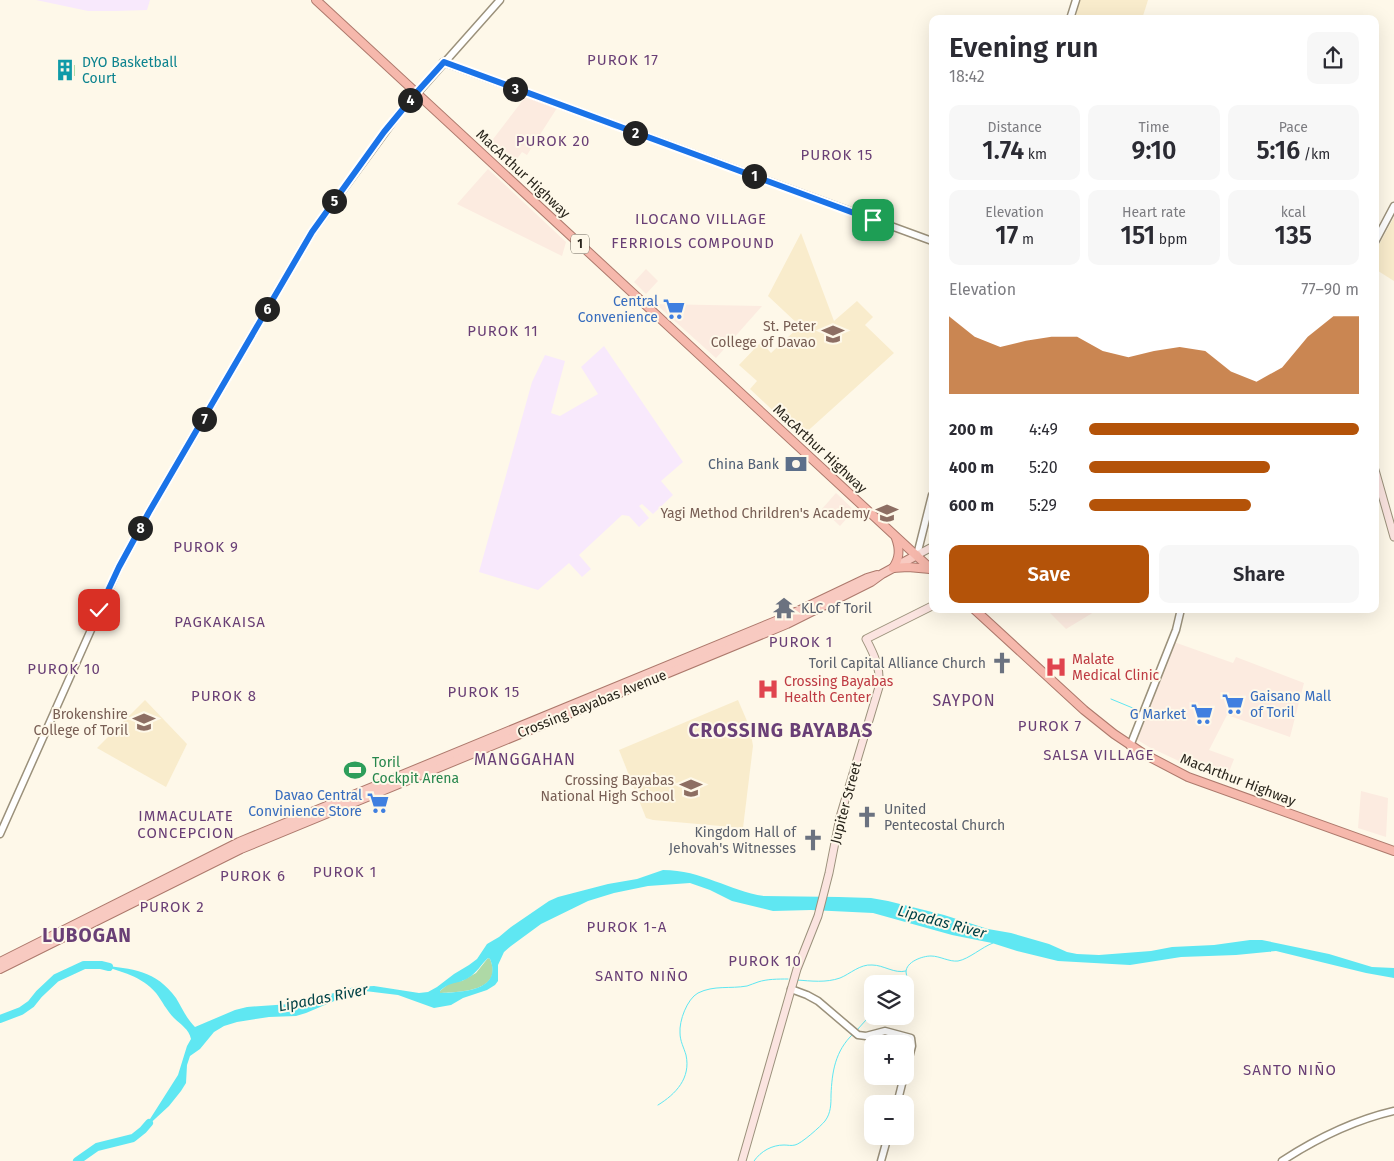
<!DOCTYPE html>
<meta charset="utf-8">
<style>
:root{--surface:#fff;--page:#f7f7f7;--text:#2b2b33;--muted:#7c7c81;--accent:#b45309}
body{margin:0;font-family:"Fira Sans",sans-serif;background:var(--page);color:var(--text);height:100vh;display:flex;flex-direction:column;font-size:19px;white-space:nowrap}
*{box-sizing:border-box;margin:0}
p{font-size:16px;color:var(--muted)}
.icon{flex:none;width:28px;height:28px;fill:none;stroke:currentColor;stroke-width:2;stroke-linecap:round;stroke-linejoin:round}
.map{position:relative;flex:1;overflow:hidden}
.side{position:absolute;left:929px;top:15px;width:450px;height:598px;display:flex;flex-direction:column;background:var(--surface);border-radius:10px;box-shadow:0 5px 20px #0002}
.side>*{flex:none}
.buttons{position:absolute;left:864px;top:975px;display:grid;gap:10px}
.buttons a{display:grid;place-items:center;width:50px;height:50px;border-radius:10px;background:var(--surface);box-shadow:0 5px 20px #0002;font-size:25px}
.pin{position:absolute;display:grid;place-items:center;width:42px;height:42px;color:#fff;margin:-21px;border-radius:10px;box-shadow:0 2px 8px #0006}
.km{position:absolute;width:25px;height:25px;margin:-12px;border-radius:50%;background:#222;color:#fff;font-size:14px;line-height:25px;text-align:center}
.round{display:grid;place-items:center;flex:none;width:52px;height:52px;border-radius:10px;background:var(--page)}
.overview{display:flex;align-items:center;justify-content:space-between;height:85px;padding:0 20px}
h1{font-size:28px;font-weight:600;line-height:38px}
.metrics{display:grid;grid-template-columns:repeat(3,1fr);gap:8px;height:85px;padding:5px 20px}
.metrics div{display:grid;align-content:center;border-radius:10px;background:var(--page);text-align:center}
.metrics b{font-size:25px;font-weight:600}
.metrics small{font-size:14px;font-weight:400}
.metrics p{font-size:14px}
.chart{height:140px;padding:10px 20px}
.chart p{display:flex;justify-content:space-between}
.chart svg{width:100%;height:90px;margin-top:5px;fill:var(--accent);opacity:.7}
.button{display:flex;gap:10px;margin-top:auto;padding:10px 20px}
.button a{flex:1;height:58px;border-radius:10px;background:var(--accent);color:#fff;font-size:20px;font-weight:600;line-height:58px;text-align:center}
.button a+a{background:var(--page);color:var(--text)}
ul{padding:0 20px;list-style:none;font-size:16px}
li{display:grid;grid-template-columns:80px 60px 1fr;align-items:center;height:38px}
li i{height:12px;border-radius:6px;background:var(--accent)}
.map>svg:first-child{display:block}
</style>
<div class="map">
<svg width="1394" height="1161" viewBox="0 0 1394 1161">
<rect width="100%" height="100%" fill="#fef8e9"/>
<!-- commercial -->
<g fill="#fcebe0">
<polygon points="526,96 557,108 527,155 522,152 511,167 487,147"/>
<polygon points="488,169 566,242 562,256 457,204"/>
<polygon points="646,269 658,281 646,294 634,282"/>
<polygon points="656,304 708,305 762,306 716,358"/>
<polygon points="836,493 854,510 840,526 822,509"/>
<polygon points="1046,609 1099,609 1066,629"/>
<polygon points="1174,642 1233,663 1236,657 1304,683 1290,737 1227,715 1209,750 1234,759 1226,780 1198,770 1149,747 1136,739"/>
<polygon points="1361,791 1388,798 1386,837 1358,828"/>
</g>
<!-- industrial -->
<g fill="#f8e9fc">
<polygon points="36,0 150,0 147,10 116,11 88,11"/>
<polygon points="604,346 683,462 661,481 673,495 653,514 642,504 639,506 649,518 639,527 629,516 622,515 579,555 591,569 582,577 569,563 538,590 479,572 532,382 545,355 565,361 551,413 560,416 598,394 581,367"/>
</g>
<!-- built -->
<g fill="#f9eccc">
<polygon points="1079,0 1148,0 1142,19 1073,19"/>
<polygon points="1394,217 1394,281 1375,269 1375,252"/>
<polygon points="801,233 834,321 857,301 873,317 865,325 894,353 801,437 750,389 757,381 739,365 761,342 771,353 800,326 768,296"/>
<polygon points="145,700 187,744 166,787 97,748"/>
<polygon points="738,700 750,728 753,746 743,828 653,820 646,818 619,750"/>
</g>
<!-- green -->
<g fill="#aed9a6">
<polygon points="56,64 75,65 75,76 56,76"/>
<path d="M488,958L490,959C504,991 461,992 440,993V991L447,985L452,982L462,981L476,973Z"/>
</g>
<!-- water -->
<path fill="#5fe7f2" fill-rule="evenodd" d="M663,870C702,870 729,891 764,896L839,897L871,898L888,901L944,915L988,929L1011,933L1049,944L1067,952L1077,954L1099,955L1151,951L1172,947L1214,945L1250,940H1262L1329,954L1372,967L1394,968V978L1366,973L1276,951L1236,955L1181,957L1130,965L1058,961L1017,951L992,943L952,935L873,913L811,910L773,911L732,901L710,890L690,883L648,886L614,893L588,901L541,924L511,946L504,952L498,965V981L495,985L487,990L463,998L451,1005L434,1008L398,995L365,991L353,993L306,1013L296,1016L269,1017L237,1022L224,1026L214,1032L200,1049L190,1056L187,1065L186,1083L181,1091L169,1106L143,1130L178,1075L187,1046L191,1039C189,1029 181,1025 174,1018C167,1011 162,1001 156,993C142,976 121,972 101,965C132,969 156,970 176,998C182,1008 186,1018 195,1027L235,1010L247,1007L290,1004L307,1001L354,987L374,986L419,993L428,992L437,987L454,974L469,965L477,959L487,944L499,937L511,927L549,901L558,897L608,884L637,879ZM488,958L490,959C503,991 461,992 440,993V991C452,980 457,985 468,978C477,973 481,964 488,958Z"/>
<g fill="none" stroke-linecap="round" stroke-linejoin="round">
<!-- stream -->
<g stroke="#5fe7f2" stroke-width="1">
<polyline points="1111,699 1140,711"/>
<path d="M797,980C811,981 826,983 840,978C850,974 860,964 872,965C884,965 894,974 906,971"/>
<path d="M905,991L909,988L911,983C909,980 906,976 906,972C906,962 922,956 931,956C940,956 949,962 958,961C969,959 982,947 993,943"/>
<polyline points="857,1030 866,1020 872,1006"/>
<path d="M658,1105C676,1094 691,1078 686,1055C684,1048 680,1041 680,1033C679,1021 687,999 698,993C714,985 730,989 747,986C751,985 754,983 758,982C767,979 778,979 788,979"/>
<path d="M754,1161C761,1151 772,1145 784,1145C788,1145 791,1146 795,1145C801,1144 821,1126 825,1121C831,1113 831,1104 831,1095C832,1072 835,1051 853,1034"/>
</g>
<!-- river -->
<g stroke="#5fe7f2" stroke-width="8">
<polyline points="0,1019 21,1011 31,1004 39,994 56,978 84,965 101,965 109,967"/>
<polyline points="77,1161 97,1147 133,1138 143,1130 149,1123"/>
</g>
<!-- tertiary casing -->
<g stroke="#9b917b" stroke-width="9">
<g id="tertiary">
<polyline points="1070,19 1076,0"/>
<polyline points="443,62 932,241"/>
<polyline points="1375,242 1394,206"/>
<polyline points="917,555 932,495"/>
<polyline points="1130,746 1176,630 1181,609"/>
<polyline points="0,834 119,567 149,512 312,232 397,116 500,0"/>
<polyline points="791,989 807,995 818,1001 858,1035 866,1036 885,1031 911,1038 912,1046 905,1073"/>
<polyline points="897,1104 904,1076"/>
<polyline points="881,1161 888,1136"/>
<path d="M1282,1161C1316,1139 1355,1120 1394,1111"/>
</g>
</g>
<!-- secondary casing -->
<g stroke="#9b917b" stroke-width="9">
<g id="secondary">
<polyline points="1375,470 1394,537"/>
<polyline points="917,555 932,547"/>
<path d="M742,1161L797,969L818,916L829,873L840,817L879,687C881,669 874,654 866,639L932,606"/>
</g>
</g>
<!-- primary casing -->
<g stroke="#ad796c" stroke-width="10">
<g id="primary">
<polyline points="0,962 239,842 783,618 867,578 877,575"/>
<polyline points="0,969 241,849 787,624 871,582 882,574 917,555"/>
</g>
</g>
<!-- trunk casing -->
<g stroke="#ad796c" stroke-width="10">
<g id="trunk">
<polyline points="316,0 932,570"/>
<polyline points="893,568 908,567 930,569"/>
<path d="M893,568C900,558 900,549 896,538"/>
<polyline points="974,609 1084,710 1114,734 1144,754 1188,777 1394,851"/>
</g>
</g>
<!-- tertiary -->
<use href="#tertiary" stroke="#fff" stroke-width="6"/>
<!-- secondary -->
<use href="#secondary" stroke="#fbe4e0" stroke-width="7"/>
<!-- primary -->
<use href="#primary" stroke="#f8cac1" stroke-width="8"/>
<!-- trunk -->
<use href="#trunk" stroke="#f6b8ac" stroke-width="8"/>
</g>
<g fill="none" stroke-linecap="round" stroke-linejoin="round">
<!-- route casing -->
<g stroke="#fff" stroke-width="10">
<polyline id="route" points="99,610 119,567 149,512 312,232 384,132 417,92 444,62 873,220"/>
</g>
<!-- route -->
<use href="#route" stroke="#1a73e8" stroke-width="6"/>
</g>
<!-- icons -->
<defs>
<g id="building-bare" transform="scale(1.725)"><path d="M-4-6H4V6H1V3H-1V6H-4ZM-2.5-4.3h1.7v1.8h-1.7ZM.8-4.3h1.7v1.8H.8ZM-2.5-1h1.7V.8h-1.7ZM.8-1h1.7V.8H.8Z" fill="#0f9aa8" stroke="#fef8e9" stroke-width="2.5" paint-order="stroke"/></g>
<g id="supermarket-bare" transform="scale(1.725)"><path d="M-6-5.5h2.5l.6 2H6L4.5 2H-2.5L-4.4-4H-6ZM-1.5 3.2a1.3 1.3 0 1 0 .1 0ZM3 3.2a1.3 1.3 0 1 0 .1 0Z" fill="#3f7fe0" stroke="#fef8e9" stroke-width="2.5" paint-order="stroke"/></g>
<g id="university-bare" transform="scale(1.725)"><path d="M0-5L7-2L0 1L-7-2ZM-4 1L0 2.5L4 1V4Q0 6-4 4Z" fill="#8d6e63" stroke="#fef8e9" stroke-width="2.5" paint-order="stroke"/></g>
<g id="bank-bare" transform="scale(1.725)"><path d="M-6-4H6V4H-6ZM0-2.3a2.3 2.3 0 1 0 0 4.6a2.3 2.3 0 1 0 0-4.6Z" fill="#5c6f8a" stroke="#fef8e9" stroke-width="2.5" paint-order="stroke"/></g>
<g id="school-bare" transform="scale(1.725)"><path d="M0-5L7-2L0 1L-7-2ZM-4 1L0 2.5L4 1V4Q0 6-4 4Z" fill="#8d6e63" stroke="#fef8e9" stroke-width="2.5" paint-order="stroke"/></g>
<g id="temple-bare" transform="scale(1.725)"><path d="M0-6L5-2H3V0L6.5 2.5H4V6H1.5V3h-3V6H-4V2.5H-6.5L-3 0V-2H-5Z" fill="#6b7280" stroke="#fef8e9" stroke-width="2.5" paint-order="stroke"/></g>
<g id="church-bare" transform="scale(1.725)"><path d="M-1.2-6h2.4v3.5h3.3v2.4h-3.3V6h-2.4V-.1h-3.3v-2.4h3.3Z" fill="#6b7280" stroke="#fef8e9" stroke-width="2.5" paint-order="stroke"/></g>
<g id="hospital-bare" transform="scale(1.725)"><path d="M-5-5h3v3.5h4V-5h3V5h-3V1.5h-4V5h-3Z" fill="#e0444e" stroke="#fef8e9" stroke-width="2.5" paint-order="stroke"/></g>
<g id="stadium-bare" transform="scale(1.725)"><path d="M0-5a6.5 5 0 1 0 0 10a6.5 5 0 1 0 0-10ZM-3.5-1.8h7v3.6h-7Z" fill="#2e9e5b" stroke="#fef8e9" stroke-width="2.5" paint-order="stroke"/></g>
</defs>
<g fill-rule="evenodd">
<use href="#building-bare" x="65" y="70"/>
<use href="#supermarket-bare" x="674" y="309"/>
<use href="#university-bare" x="833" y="334"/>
<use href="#bank-bare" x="796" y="464"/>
<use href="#school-bare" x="887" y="513"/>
<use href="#temple-bare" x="784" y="608"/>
<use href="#church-bare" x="1002" y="663"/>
<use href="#hospital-bare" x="1056" y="667"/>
<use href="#hospital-bare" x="768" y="689"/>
<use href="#supermarket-bare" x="1233" y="704"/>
<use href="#supermarket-bare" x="1202" y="714"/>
<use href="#university-bare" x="144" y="722"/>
<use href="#stadium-bare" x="355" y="770"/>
<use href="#school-bare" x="691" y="788"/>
<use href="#supermarket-bare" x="378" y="803"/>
<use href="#church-bare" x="867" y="817"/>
<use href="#church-bare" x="813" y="840"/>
</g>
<g text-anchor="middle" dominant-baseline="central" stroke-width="4" stroke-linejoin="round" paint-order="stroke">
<!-- shield labels -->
<rect fill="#fef8e9" stroke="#6a655a" stroke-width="1" x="571" y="234.5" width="18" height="19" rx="4"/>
<g font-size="12" font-weight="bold" fill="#2a261d">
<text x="580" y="244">1</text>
</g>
<!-- culture labels -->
<g font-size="14" fill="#0d838f" stroke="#fef8e9" text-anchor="start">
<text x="82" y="62">DYO Basketball<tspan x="82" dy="16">Court</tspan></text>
</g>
<!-- street labels -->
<g font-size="14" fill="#2a261d" stroke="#fef8e9">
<text transform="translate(523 174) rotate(43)">MacArthur Highway</text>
<text transform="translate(820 449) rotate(43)">MacArthur Highway</text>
<text transform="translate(592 704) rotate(-22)">Crossing Bayabas Avenue</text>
<text transform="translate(1238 780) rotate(21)">MacArthur Highway</text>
<text transform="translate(846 803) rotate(-75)">Jupiter Street</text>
</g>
<!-- shop labels -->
<g font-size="14" fill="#366cbe" stroke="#fef8e9" text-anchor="end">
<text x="658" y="301">Central<tspan x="658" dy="16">Convenience</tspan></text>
<text x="1250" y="696" text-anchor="start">Gaisano Mall<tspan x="1250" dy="16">of Toril</tspan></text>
<text x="1186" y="714">G Market</text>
<text x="362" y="795">Davao Central<tspan x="362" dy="16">Convinience Store</tspan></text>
</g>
<!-- education labels -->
<g font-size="14" fill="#785e54" stroke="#fef8e9" text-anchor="end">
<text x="816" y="326">St. Peter<tspan x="816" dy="16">College of Davao</tspan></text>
<text x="870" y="513">Yagi Method Chrildren's Academy</text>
<text x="128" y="714">Brokenshire<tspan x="128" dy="16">College of Toril</tspan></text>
<text x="674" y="780">Crossing Bayabas<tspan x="674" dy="16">National High School</tspan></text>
</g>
<!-- service labels -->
<g font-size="14" fill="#4e5e75" stroke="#fef8e9" text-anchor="end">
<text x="779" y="464">China Bank</text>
</g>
<!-- worship labels -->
<g font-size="14" fill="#5b616d" stroke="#fef8e9" text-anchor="start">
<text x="801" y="608">KLC of Toril</text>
<text x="986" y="663" text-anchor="end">Toril Capital Alliance Church</text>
<text x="884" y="809">United<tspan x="884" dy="16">Pentecostal Church</tspan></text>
<text x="796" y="832" text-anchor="end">Kingdom Hall of<tspan x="796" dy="16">Jehovah's Witnesses</tspan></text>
</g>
<!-- health labels -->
<g font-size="14" fill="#be3a42" stroke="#fef8e9" text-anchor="start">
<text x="1072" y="659">Malate<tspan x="1072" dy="16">Medical Clinic</tspan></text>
<text x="784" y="681">Crossing Bayabas<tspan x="784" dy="16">Health Center</tspan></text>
</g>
<!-- leisure labels -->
<g font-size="14" fill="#27864d" stroke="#fef8e9" text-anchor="start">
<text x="372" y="762">Toril<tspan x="372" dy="16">Cockpit Arena</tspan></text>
</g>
<!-- neighbourhood labels -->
<g font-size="15" letter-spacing="1" fill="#693f76" stroke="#fef8e9">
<text x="623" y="60">PUROK 17</text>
<text x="553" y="141">PUROK 20</text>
<text x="837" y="155">PUROK 15</text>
<text x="701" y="219">ILOCANO VILLAGE</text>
<text x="693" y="243">FERRIOLS COMPOUND</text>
<text x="503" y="331">PUROK 11</text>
<text x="206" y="547">PUROK 9</text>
<text x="220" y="622">PAGKAKAISA</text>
<text x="801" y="642">PUROK 1</text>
<text x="64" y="669">PUROK 10</text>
<text x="484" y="692">PUROK 15</text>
<text x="224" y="696">PUROK 8</text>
<text x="1050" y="726">PUROK 7</text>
<text x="1099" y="755">SALSA VILLAGE</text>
<text x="186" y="816">IMMACULATE<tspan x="186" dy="17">CONCEPCION</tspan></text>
<text x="345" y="872">PUROK 1</text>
<text x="253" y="876">PUROK 6</text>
<text x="172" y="907">PUROK 2</text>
<text x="627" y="927">PUROK 1-A</text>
<text x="765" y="961">PUROK 10</text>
<text x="642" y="976">SANTO NIÑO</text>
<text x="1290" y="1070">SANTO NIÑO</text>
</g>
<!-- water labels -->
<g font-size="15" font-style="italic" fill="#004247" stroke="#fef8e9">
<text transform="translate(942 922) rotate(15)">Lipadas River</text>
<text transform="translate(323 998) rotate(-11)">Lipadas River</text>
</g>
<!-- quarter labels -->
<g font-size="16" letter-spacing="1" fill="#693f76" stroke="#fef8e9">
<text x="964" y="700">SAYPON</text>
<text x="525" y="759">MANGGAHAN</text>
</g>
<!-- district labels -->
<g font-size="19" font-weight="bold" letter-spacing="1" fill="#693f76" stroke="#fef8e9">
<text x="781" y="730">CROSSING BAYABAS</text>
<text x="87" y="935">LUBOGAN</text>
</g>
</g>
</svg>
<div class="buttons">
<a><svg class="icon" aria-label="layers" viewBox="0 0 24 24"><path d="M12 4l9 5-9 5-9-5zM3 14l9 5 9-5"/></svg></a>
<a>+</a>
<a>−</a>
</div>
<div class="pin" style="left:873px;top:220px;background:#1e9e55"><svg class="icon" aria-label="arrive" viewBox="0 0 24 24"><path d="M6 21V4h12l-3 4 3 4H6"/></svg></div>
<div class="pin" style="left:99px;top:610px;background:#d93025"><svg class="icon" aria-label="check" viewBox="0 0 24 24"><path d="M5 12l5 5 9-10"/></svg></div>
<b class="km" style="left:754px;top:176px">1</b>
<b class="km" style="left:635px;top:133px">2</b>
<b class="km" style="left:515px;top:89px">3</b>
<b class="km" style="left:410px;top:100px">4</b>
<b class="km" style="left:334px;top:201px">5</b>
<b class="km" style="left:267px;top:309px">6</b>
<b class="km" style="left:204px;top:419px">7</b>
<b class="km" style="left:140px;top:528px">8</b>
<section class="side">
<div class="overview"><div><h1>Evening run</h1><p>18:42</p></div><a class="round"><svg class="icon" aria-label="share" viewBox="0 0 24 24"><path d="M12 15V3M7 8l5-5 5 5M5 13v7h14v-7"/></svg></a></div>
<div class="metrics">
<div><p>Distance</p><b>1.74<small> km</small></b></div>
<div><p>Time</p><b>9:10</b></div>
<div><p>Pace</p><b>5:16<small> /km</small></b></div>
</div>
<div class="metrics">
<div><p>Elevation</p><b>17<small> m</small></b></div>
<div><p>Heart rate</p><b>151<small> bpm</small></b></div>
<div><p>kcal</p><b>135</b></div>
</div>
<div class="chart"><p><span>Elevation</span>77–90 m</p>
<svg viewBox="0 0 160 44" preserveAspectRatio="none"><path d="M0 44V6L10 16L20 21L30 18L40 16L50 16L60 23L70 26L80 23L90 21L100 23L110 33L120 38L130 31L140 16L150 6L160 6V44z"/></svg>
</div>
<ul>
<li><b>200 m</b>4:49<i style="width:100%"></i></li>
<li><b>400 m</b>5:20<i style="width:67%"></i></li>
<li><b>600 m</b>5:29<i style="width:60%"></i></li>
</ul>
<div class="button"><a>Save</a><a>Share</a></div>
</section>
</div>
